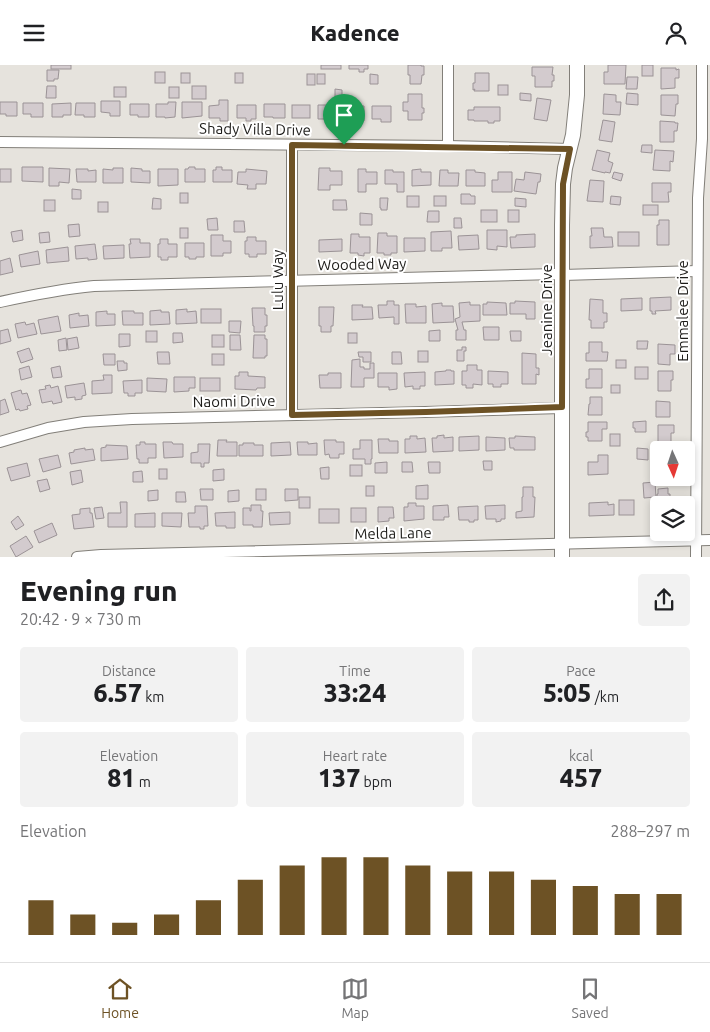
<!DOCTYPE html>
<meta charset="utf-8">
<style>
:root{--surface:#fff;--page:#f2f2f2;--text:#202124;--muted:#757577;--line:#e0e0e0;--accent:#6d5225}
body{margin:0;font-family:Ubuntu,sans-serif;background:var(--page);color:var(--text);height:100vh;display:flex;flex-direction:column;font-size:19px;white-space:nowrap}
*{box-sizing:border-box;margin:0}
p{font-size:16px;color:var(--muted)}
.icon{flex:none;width:28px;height:28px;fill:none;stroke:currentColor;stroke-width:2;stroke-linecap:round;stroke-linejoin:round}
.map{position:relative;height:492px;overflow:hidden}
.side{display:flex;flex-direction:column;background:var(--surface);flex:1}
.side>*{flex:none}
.needle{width:32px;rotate:177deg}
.tools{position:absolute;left:650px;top:376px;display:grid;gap:10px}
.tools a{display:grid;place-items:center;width:45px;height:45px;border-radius:5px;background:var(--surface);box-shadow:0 2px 8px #0003;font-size:25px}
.pin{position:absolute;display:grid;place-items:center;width:42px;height:42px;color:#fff;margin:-51px -21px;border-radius:50% 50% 50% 0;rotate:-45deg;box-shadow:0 0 5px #0007}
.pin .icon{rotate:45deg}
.round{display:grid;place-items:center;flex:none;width:52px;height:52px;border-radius:5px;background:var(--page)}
.overview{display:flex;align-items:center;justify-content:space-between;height:85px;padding:0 20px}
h1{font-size:28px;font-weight:800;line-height:38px}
.metrics{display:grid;grid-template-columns:repeat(3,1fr);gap:8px;height:85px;padding:5px 20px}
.metrics div{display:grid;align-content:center;border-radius:5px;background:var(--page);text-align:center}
.metrics b{font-size:25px;font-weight:800}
.metrics small{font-size:14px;font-weight:400}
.metrics p{font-size:14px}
.chart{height:140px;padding:10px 20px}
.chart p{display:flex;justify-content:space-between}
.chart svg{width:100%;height:90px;margin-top:5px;stroke:var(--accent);stroke-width:6}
header{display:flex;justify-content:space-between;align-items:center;height:65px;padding:0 20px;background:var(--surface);font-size:22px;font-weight:800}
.menu{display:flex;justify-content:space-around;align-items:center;height:70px;border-top:1px solid var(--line);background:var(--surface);font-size:14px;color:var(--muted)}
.menu a{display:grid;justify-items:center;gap:2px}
.menu .on{color:var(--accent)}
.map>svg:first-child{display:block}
</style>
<header><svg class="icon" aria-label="menu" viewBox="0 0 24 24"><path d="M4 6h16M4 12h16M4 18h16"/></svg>Kadence<svg class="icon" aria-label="person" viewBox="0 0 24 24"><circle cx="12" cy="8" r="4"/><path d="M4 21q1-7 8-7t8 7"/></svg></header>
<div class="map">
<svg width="710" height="492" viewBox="0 0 710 492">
<rect width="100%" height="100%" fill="#e6e3dd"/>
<!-- building -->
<g fill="#d3cbce" stroke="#9b9396">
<rect x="51" y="0" width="20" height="4"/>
<rect x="321" y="0" width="20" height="4"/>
<polygon points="349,0 368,0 368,4 364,4 364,7 359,7 359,4 349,4"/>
<polygon points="408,0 421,0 421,1 424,1 424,10 422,10 421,19 410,19 410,10 408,10"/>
<polygon points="608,0 626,0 625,19 604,19 604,7 608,7"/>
<rect x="642" y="0" width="11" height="11"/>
<polygon points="532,2 553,2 552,10 554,10 554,16 552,16 552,22 535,22 535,11 532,11"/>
<polygon points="661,3 676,3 676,5 679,4 679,13 675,13 675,23 661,24"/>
<polygon points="47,5 59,5 58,14 54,14 54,16 47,16"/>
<rect x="155" y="7" width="10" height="11"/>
<rect x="181" y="8" width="9" height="10"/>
<rect x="235" y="8" width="8" height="10"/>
<polygon points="475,8 489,8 489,26 474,26 475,24 473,25 473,18 475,18"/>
<rect x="307" y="9" width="8" height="11"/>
<rect x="317" y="9" width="8" height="10"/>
<polygon points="370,9 378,10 378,19 370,19"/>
<polygon points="627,12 638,12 637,24 626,24"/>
<rect x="498" y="20" width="10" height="10"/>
<polygon points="47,21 56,21 56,33 46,33"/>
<rect x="192" y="21" width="14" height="13"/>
<rect x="114" y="22" width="12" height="10"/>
<rect x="169" y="22" width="10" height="11"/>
<polygon points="335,24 342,25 342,34 335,34"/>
<polygon points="520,28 531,29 531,36 520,35"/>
<polygon points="627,28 638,29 638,40 626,39"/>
<polygon points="408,29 422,29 422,43 424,43 424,48 422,48 422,55 408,55 408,46 403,46 403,37 408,37"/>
<polygon points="604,29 616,30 616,37 621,37 620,50 603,49"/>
<polygon points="661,30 678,30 678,39 676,39 675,51 661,50"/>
<polygon points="537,33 551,35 547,56 534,54"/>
<polygon points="219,35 228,35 228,56 220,56 220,53 209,53 209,41 219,40"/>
<polygon points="101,36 120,36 120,51 110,51 110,48 101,47"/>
<polygon points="0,37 17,37 17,51 6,51 6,49 0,49"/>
<polygon points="168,37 176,37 175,52 165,53 165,52 156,52 156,39 168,39"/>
<polygon points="182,37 202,37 202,51 182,53"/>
<polygon points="23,38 43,38 43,52 31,52 31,49 23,49"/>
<polygon points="71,38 71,50 63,50 63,52 52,52 52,39"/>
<polygon points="76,38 95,38 95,52 84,52 84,50 75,50"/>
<polygon points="130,39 149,39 149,52 138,52 138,50 130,50"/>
<polygon points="264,39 285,39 285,53 273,53 273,52 264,52"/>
<polygon points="237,40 256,40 256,54 251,54 251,56 246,56 246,53 237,53"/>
<rect x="292" y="40" width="18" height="13"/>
<polygon points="318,40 337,40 336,54 332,54 332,56 327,56 327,54 318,54"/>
<polygon points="345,41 364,41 364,56 354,56 354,54 345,54"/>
<polygon points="372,41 391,41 391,57 381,57 381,54 372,54"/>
<polygon points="474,42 500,42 500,56 494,56 494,58 488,58 488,56 474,56 474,55 468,55 468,45 474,45"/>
<polygon points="603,55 615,57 612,77 599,75"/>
<polygon points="660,56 675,57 675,58 678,58 677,66 674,66 674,77 660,77"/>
<polygon points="642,80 652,80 652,88 641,87"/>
<polygon points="597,85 610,88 608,96 613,98 610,108 605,107 605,108 592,105"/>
<polygon points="655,85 674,86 673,97 670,96 670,106 653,105"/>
<polygon points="22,102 43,102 43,117 22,116"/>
<polygon points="189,102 195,102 195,104 205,104 205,117 185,117 185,104 188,104"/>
<polygon points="216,102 222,102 222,105 232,105 232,117 213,117 213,105 216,105"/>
<polygon points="49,103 70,104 69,118 59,117 59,121 49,121"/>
<polygon points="113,103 123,103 123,118 103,118 103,104 113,105"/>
<polygon points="131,103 142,104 142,106 150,106 150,118 131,117"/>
<polygon points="319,103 330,103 330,106 342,106 342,120 330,120 330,125 318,125"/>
<rect x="0" y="104" width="11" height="13"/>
<polygon points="76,104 88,104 88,106 96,105 96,117 77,117"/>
<polygon points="158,104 178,104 178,120 158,121"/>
<polygon points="246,104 267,106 266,119 256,119 256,124 247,124 248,120 237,119 238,107 246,107"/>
<polygon points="358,104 366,104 366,107 377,107 377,119 366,119 366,127 358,127"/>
<polygon points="421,104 421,107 431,107 431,120 412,121 412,105"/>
<polygon points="385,105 393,105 393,107 404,107 404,127 397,127 397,119 385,119"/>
<polygon points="440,105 448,105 448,108 459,108 458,121 439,121"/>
<polygon points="466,105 475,105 475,107 485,108 485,121 466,121"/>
<polygon points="498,107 512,107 512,127 492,127 492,115 498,115"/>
<polygon points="525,107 541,109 540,117 538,117 536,129 514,126 516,114 524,115"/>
<polygon points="614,107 623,109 621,116 612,113"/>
<polygon points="590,115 604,116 603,137 587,136"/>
<polygon points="652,118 671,118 671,127 668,127 669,137 652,137"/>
<polygon points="72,124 81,125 81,134 72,134"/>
<rect x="180" y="128" width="8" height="10"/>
<polygon points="461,129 470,129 471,131 475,131 475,139 461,139"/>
<rect x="407" y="131" width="12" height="11"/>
<rect x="434" y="131" width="12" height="10"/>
<polygon points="611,131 621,132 620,140 610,139"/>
<polygon points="153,133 161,134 161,144 152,144"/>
<polygon points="380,133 388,133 387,145 381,145 381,143 380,143"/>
<polygon points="515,133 526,134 526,142 515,141"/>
<rect x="44" y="135" width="11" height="11"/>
<polygon points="333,135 346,135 347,145 333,145"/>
<rect x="98" y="137" width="10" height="10"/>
<rect x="643" y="140" width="15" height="10"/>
<rect x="481" y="145" width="16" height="12"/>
<rect x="508" y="145" width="11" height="12"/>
<polygon points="428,146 439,146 439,157 427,157"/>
<polygon points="360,148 372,149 372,160 360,160"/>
<polygon points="217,153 218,165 208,165 207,154"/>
<polygon points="454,153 461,153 462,163 454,163"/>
<polygon points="659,155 669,155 669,180 657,180 657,160 659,160"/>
<polygon points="234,156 244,156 245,167 234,167"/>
<polygon points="79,159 80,171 69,172 68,160"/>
<rect x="180" y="163" width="8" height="10"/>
<polygon points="591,163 603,163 604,172 612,172 613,182 590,183 590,171 592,171"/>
<polygon points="22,165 23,175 13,177 11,167"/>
<polygon points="487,165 507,165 507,182 497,181 497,185 487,184"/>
<polygon points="451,166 452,183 442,183 442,186 431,186 431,167"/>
<polygon points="49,167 50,177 40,178 39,168"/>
<rect x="618" y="167" width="21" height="14"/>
<polygon points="378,168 387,168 387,171 397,171 397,188 391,188 391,190 384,190 384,188 377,188"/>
<polygon points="351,169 359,169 359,172 370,172 370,188 364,188 364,191 358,190 358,188 350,188"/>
<polygon points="535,169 535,182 511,183 510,172 516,172 516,170"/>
<polygon points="211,170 223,170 223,176 231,176 231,188 223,188 223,191 211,191"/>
<polygon points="478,170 479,184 459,185 458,171"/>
<polygon points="247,172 256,172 256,176 266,176 266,189 257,189 257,192 249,192 249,189 245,189 245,176 247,176"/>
<polygon points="404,173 425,173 425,186 404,187"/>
<polygon points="130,174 140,174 140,178 150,178 150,192 130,193 129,179 131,179"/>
<polygon points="160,174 168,174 168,179 177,179 177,192 168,192 168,195 161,195 161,192 158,192 158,179 160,179"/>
<polygon points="342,174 342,186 319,187 319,175"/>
<polygon points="185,178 204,178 204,192 196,192 196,194 189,194 189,192 185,192"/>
<polygon points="95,179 97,194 88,195 88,193 76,194 75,181"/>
<polygon points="124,180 124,193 104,194 103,181"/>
<polygon points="68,182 69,196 47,198 46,185"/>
<polygon points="38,186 40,199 21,202 19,190"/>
<polygon points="10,193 13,207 0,210 0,196"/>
<polygon points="671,232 671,245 655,246 656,249 652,249 652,246 650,246 650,233"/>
<polygon points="642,233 642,245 621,246 621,234"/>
<polygon points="590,234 603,235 603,248 607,248 607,257 604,257 604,263 591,263 591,255 589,255"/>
<polygon points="387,236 394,236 394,240 399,240 399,259 394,259 394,252 379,253 378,240 387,240"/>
<polygon points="515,236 535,237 535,254 526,254 526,249 510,249 510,238 515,238"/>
<polygon points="470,237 470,240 480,240 480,256 462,257 464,265 466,265 466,275 456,275 456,265 458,265 455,254 460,252 459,238"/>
<polygon points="487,237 506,238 507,250 483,250 483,239 487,239"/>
<polygon points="442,238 442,241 453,241 454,257 433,258 432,239"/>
<polygon points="405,239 416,239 416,242 426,241 426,258 406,258"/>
<polygon points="352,240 363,240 362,242 372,242 373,254 352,255"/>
<polygon points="319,242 334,242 333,261 331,261 331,267 321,267 321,261 319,261"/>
<polygon points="252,243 265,243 265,250 267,250 267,261 265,261 265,267 254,267 254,261 253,261"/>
<polygon points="187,244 187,247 196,246 197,258 176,259 176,245"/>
<rect x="201" y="244" width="20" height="14"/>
<polygon points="161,245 161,247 169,247 170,259 150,260 150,246"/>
<polygon points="107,246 107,249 115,249 115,260 96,261 96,247"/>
<polygon points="122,246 134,246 134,248 143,248 143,260 123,260"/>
<polygon points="79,248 79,251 88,250 89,261 70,263 69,250"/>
<polygon points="58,251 61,266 41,269 38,255"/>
<polygon points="229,256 241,256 240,268 229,267"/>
<polygon points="25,257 26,260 34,258 37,269 18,273 15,259"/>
<polygon points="483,262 499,262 499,275 484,275"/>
<polygon points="8,264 11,276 0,279 0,266"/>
<polygon points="440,265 440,276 429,276 429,266"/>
<rect x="146" y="266" width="11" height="11"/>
<polygon points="510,266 521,266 521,276 511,276"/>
<polygon points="173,268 182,268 183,277 173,278"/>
<rect x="348" y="268" width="9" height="10"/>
<polygon points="119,269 130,269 130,281 119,282"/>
<rect x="212" y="270" width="12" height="12"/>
<polygon points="230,270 240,270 241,285 230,285"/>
<polygon points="254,270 265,270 265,274 267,274 267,291 265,291 265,293 253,293"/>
<polygon points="77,272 79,283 68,285 67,274"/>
<polygon points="66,273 67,285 59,286 58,275"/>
<polygon points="637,276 648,276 647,284 637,284"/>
<polygon points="589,277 602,277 602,287 608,287 607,296 586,296 586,288 589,288"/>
<polygon points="658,279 675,280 675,289 670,289 670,300 658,299"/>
<polygon points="462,282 466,282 466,286 464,286 464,296 457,296 457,285 462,285"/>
<polygon points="29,283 33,294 21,298 17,287"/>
<rect x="418" y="286" width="10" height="11"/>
<polygon points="157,287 169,287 170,299 158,299"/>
<polygon points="358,287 371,287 371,297 363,297 363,292 359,292"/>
<polygon points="392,287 401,287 402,299 392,299"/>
<polygon points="522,288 536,289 536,303 539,303 539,310 536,309 536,319 522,319"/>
<polygon points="103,289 115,289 115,300 104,300"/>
<rect x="212" y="289" width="12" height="11"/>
<polygon points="360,294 360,302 364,302 364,304 370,304 370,298 374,298 374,313 364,313 364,322 351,322 352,295"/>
<rect x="616" y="295" width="10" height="8"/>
<polygon points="117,296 124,296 124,298 127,298 127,305 118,306"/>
<polygon points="467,300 477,300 477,305 482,305 482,320 473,319 473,323 466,323 466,320 462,320 462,306 467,306"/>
<polygon points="29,301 32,312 21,315 19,304"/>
<polygon points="60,301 62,312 53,313 51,303"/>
<rect x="635" y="302" width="13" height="12"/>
<polygon points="589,304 602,304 602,323 586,323 586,314 589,314"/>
<polygon points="446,305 451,305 451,306 454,306 454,319 435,320 435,307 446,306"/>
<polygon points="488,306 508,307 508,319 501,319 501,322 493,322 493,319 488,319"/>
<polygon points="658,306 673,306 673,315 671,315 671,326 658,326"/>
<polygon points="239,307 248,307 248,311 265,312 265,323 257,323 256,325 235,324 235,311 239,311"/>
<polygon points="425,307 425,321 420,321 420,324 413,324 413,321 405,322 404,308"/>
<polygon points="328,308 341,308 341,323 320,323 319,310 328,310"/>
<polygon points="378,308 397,308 397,324 389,325 389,322 378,322"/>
<polygon points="103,310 112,310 112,328 92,329 92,316 104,315"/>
<polygon points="174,312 195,312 195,323 189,323 189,326 174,327"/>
<polygon points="147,313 167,314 166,327 147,326"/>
<rect x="200" y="313" width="20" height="13"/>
<polygon points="142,315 142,328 135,328 135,331 128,331 128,328 124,328 123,316"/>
<polygon points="84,318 86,330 82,331 82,334 75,335 75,332 67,333 65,321"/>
<polygon points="50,320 51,323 58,321 62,337 53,339 52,336 42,338 39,325 46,324 45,321"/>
<rect x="611" y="320" width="9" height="8"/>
<polygon points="21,325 22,329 27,328 31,340 27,341 28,344 20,346 19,344 16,345 11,328"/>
<polygon points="590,332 602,332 602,350 588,350 589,339 590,339"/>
<polygon points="5,334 9,347 0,350 0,336"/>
<polygon points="656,336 670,337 670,352 656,352"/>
<polygon points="646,356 646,367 635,367 635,363 633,363 633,357"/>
<polygon points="588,357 607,357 607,364 602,364 602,376 588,376 588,372 586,372 586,367 588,367"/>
<polygon points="658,360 674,360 674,368 671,368 671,380 658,380"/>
<rect x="610" y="369" width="10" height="12"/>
<polygon points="444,370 444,373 453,372 453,386 433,387 432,373 437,373 437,371"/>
<polygon points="410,371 417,371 417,374 425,373 426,387 405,388 405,374 410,374"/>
<polygon points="479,371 479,385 459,386 459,372"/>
<polygon points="515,371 535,372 535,385 514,385 514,383 510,383 509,373 515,373"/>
<polygon points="486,372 505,373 505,385 486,386"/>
<polygon points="378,374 389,374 389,376 398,376 398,388 379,388"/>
<polygon points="218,375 227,375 226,377 237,377 237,391 217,391"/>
<polygon points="324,375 336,375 336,377 344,377 344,389 339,389 339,393 330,393 329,389 325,390"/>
<polygon points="360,375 372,375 372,394 371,394 371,399 365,399 365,394 353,394 353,384 360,384"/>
<polygon points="140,377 145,377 145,379 156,379 156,393 148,393 148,398 139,398 139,394 137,394 136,380 140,380"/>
<polygon points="163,377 172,377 173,379 183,379 183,392 164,393"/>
<polygon points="290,377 291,390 271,391 271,378"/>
<polygon points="297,377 308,377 308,379 317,378 317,390 298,390"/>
<polygon points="243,378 254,378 254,380 263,380 263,391 239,391 239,380 243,380"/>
<polygon points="198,379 210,379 209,398 204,398 204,402 201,402 201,398 191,398 191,388 198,387"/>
<polygon points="106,380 127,381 128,394 101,396 101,383 106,382"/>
<polygon points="85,383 85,385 93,384 95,395 71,399 69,388 74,387 74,385"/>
<polygon points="637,383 648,384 648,395 637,394"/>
<polygon points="58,390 61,402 43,407 39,394"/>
<polygon points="598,390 608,390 608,409 588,410 588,397 598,397"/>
<polygon points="483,396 492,396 492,405 484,405"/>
<polygon points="387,397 387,408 375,408 375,398"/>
<polygon points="402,397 412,397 413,407 402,407"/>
<polygon points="428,397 440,397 440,408 429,408"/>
<polygon points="27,398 30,411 11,416 7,403"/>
<rect x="350" y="400" width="12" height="11"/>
<polygon points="329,402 329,414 321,414 320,403"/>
<rect x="159" y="404" width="8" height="10"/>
<polygon points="224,404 224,415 213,416 213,405"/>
<polygon points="81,405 83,417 72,420 70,407"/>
<polygon points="142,406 143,417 133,417 133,407"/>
<polygon points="47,414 50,424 40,427 37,416"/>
<polygon points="655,417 656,432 644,433 643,418"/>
<polygon points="428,420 428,434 416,434 416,421"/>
<rect x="366" y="421" width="8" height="10"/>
<polygon points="523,422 533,422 533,432 535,432 534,452 516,453 516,447 522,446 522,432 523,432"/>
<polygon points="668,423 668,429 670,429 670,440 659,440 659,449 657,449 657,429 658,429 658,424"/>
<polygon points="200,424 213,424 213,435 201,435"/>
<rect x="256" y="424" width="10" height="11"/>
<polygon points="285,424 298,424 298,435 285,436"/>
<polygon points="158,425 158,435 148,436 148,426"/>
<polygon points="239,425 239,436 228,437 228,426"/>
<polygon points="176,427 185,427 186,437 176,437"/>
<rect x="299" y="432" width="11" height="11"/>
<rect x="619" y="435" width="15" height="15"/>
<polygon points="120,437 127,437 127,462 108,462 108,448 121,448"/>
<polygon points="608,437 608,440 614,439 614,450 589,451 589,438"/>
<polygon points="408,438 416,438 416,441 424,441 424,454 404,456 404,442 408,442"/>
<polygon points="251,440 261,440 261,446 263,446 262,462 253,462 253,460 243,460 243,443 250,443 250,446 251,446"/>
<polygon points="448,440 449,452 444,452 444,455 433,455 433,441"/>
<polygon points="505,440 505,454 501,454 501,456 496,457 496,454 486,454 485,441"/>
<polygon points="195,441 207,441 208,461 204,461 204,464 200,464 200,462 189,462 188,448 195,448"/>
<polygon points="478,441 478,455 474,455 474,457 469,457 469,455 459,455 458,442"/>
<polygon points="102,442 104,453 96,454 94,443"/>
<polygon points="378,442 393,442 394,453 389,453 389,456 378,457"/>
<polygon points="90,443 90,448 92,448 94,462 74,464 72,450 80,449 80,444"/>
<rect x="351" y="443" width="15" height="14"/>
<rect x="319" y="444" width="20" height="14"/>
<polygon points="235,447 235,463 226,463 226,461 216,461 215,448"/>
<polygon points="290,447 290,459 270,460 269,448"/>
<polygon points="155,448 155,462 135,462 135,449"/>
<polygon points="162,448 182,448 181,462 162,461"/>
<polygon points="18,451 24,460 16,465 11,457"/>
<polygon points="52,458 57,470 39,478 34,466"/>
<polygon points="26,471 33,482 16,492 10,481"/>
</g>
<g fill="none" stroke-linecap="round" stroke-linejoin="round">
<!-- street casing -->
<g stroke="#827f79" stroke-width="12">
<g id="street">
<polyline points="448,0 448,81"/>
<polyline points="0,77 448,81 570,84"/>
<polyline points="292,80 292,350"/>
<path d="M0,237C32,230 62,224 94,221L554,209L563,210L697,206"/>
<polyline points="0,377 48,363 84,357 132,354 425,347 562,343"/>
<polyline points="77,492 101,490 710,475"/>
<polyline points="696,492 698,133 702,74 702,0"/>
</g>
</g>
<!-- secondary casing -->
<g stroke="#827f79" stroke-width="16">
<polyline id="secondary" points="562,492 562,160 563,119 565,103 573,70 577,30 577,0"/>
</g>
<!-- street -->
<use href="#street" stroke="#fff" stroke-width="10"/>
<!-- secondary -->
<use href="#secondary" stroke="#fff" stroke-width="14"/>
</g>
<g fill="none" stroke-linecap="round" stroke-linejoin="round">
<!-- route casing -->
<g stroke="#fff" stroke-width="10">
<polygon id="route" points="292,80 570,84 563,119 562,342 426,347 292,350"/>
</g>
<!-- route -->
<use href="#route" stroke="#6d5225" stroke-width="6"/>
</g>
<g text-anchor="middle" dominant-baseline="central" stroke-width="4" stroke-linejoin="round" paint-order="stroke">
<!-- street labels -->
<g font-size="15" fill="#1d1c19" stroke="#fff">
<text transform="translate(255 64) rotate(1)">Shady Villa Drive</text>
<text transform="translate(362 199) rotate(-1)">Wooded Way</text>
<text transform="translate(277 215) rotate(-90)">Lulu Way</text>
<text transform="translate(546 245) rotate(-90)">Jeanine Drive</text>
<text transform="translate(682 246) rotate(-90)">Emmalee Drive</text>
<text transform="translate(234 336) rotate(-1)">Naomi Drive</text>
<text transform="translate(393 468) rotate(-1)">Melda Lane</text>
</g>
</g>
</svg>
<div class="tools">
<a><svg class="needle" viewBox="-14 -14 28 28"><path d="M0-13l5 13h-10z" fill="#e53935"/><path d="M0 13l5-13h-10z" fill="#757577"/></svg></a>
<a><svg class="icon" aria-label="layers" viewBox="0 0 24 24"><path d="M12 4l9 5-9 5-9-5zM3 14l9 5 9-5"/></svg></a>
</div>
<div class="pin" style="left:344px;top:80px;background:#1e9e55"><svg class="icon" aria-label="arrive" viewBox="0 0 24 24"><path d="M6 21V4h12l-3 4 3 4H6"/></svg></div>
</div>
<section class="side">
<div class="overview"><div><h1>Evening run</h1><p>20:42 · 9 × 730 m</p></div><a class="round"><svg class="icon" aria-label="share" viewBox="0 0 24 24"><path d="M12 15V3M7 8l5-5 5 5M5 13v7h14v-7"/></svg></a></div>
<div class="metrics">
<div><p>Distance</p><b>6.57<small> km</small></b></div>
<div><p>Time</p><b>33:24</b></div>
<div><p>Pace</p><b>5:05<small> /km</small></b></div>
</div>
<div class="metrics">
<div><p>Elevation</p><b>81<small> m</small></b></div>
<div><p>Heart rate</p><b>137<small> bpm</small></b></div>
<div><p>kcal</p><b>457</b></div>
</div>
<div class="chart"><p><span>Elevation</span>288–297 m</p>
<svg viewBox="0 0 160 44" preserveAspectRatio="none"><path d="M5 44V27M15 44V34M25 44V38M35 44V34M45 44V27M55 44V17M65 44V10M75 44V6M85 44V6M95 44V10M105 44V13M115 44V13M125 44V17M135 44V20M145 44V24M155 44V24"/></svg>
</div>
</section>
<nav class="menu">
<a class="on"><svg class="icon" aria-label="home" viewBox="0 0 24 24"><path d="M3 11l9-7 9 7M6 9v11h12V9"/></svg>Home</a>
<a><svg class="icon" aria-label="map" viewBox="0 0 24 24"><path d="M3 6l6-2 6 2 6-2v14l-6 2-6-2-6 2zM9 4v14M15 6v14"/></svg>Map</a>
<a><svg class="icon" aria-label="saved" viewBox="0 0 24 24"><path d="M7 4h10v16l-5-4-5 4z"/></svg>Saved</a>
</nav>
